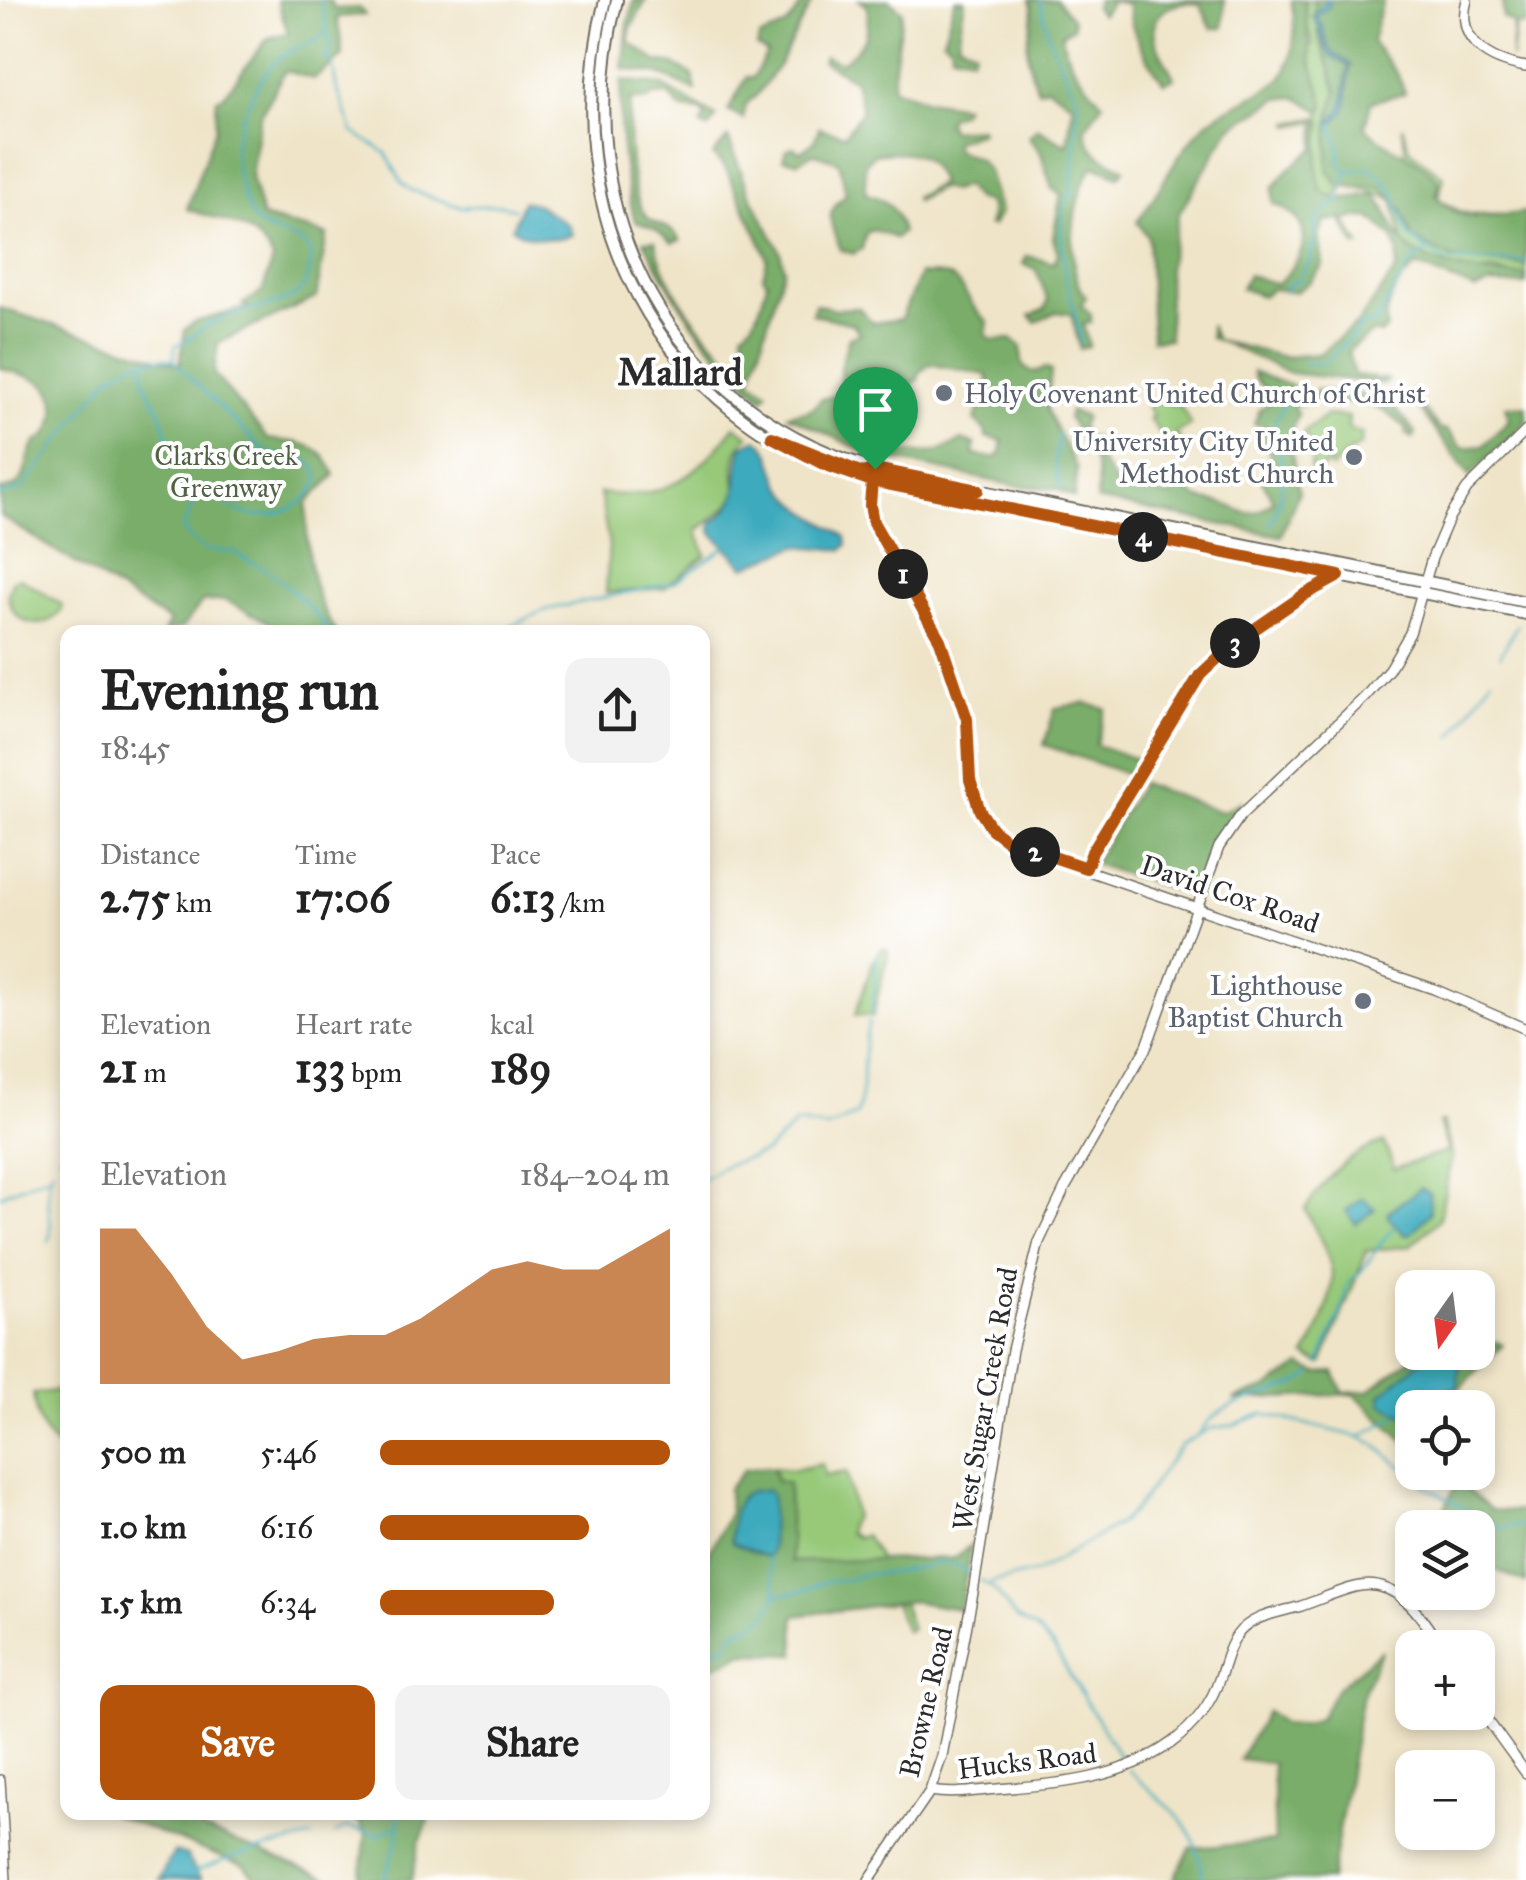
<!DOCTYPE html>
<meta charset="utf-8">
<style>
:root{--surface:#fff;--page:#f2f2f2;--text:#222;--muted:#767676;--accent:#b45309}
body{margin:0;font-family:"IM FELL Great Primer",serif;background:var(--page);color:var(--text);height:100vh;display:flex;flex-direction:column;font-size:38px;white-space:nowrap}
*{box-sizing:border-box;margin:0}
p{font-size:32px;color:var(--muted)}
.icon{flex:none;width:55px;height:55px;fill:none;stroke:currentColor;stroke-width:2;stroke-linecap:round;stroke-linejoin:round}
.map{position:relative;flex:1;overflow:hidden}
.sheet{position:absolute;left:60px;top:625px;width:650px;height:1195px;display:flex;flex-direction:column;background:var(--surface);border-radius:20px;box-shadow:0 5px 15px #0003}
.sheet>*{flex:none}
.needle{width:65px;rotate:194deg}
.fabs{position:absolute;left:1395px;top:1270px;display:grid;gap:20px}
.fabs a{display:grid;place-items:center;width:100px;height:100px;border-radius:20px;background:var(--surface);box-shadow:0 5px 15px #0003;font-size:50px}
.pin{position:absolute;display:grid;place-items:center;width:85px;height:85px;color:#fff;margin:-102px -42px;border-radius:50% 50% 50% 0;rotate:-45deg;box-shadow:0 0 10px #0007}
.pin .icon{rotate:45deg}
.km{position:absolute;width:50px;height:50px;margin:-25px;border-radius:50%;background:#222;color:#fff;font-size:28px;line-height:50px;text-align:center}
.round{display:grid;place-items:center;flex:none;width:105px;height:105px;border-radius:20px;background:var(--page)}
.headline{display:flex;align-items:center;justify-content:space-between;height:170px;padding:0 40px}
h1{font-size:55px;font-weight:700;line-height:75px}
.metrics{display:grid;grid-template-columns:repeat(3,1fr);gap:15px;height:170px;padding:10px 40px}
.metrics div{display:grid;align-content:center}
.metrics b{font-size:42px;font-weight:700}
.metrics small{font-size:28px;font-weight:400}
.metrics p{font-size:28px}
.chart{height:280px;padding:20px 40px}
.chart p{display:flex;justify-content:space-between}
.chart svg{width:100%;height:180px;margin-top:10px;fill:var(--accent);opacity:.7}
.button{display:flex;gap:20px;margin-top:auto;padding:20px 40px}
.button a{flex:1;height:115px;border-radius:20px;background:var(--accent);color:#fff;font-size:40px;font-weight:700;line-height:115px;text-align:center}
.button a+a{background:var(--page);color:var(--text)}
ul{padding:0 40px;list-style:none;font-size:32px}
li{display:grid;grid-template-columns:160px 120px 1fr;align-items:center;height:75px}
li i{height:25px;border-radius:12px;background:var(--accent)}
.map>svg:first-child{display:block}
</style>
<div class="map">
<svg width="1526" height="1880" viewBox="0 0 1526 1880">
<rect width="100%" height="100%" fill="#fff"/>
<filter id="ink" filterUnits="userSpaceOnUse"><feTurbulence type="fractalNoise" baseFrequency=".01" numOctaves="2"/><feDisplacementMap in="SourceGraphic" scale="20" xChannelSelector="R" yChannelSelector="G"/><feConvolveMatrix kernelMatrix="1 2 1 2 8 2 1 2 1" color-interpolation-filters="sRGB"/></filter>
<filter id="wash" filterUnits="userSpaceOnUse"><feTurbulence type="fractalNoise" baseFrequency=".0048" numOctaves="4" result="noise"/><feDisplacementMap in="SourceGraphic" scale="40" xChannelSelector="R" yChannelSelector="G"/><feGaussianBlur stdDeviation="2.25" result="paint"/><feColorMatrix in="noise" values="0 0 0 0 0 0 0 0 0 0 0 0 0 0 0 0 0 1.4 0 .05"/><feComposite in="paint" operator="in"/></filter>
<g filter="url(#wash)">
<rect width="100%" height="100%" fill="#efe4c8"/>
<!-- green -->
<g fill="#97c979" stroke="#617a52" stroke-width="2.5">
<path d="M1305,0H1329L1346,109L1405,178V146L1402,126L1410,150L1444,177L1438,198C1477,228 1490,205 1526,220V278L1492,271L1459,275L1406,256L1393,199L1345,184L1336,195L1344,219L1360,245L1356,246L1330,202L1314,218L1315,162L1322,123L1320,120L1291,126L1290,123L1319,117L1321,113L1287,64L1313,44L1305,17Z"/>
<polygon points="1163,394 1172,406 1179,404 1191,425 1176,433 1184,446 1169,458 1164,452 1169,447 1149,418 1153,416 1148,408 1149,404"/>
<polygon points="1327,415 1349,417 1348,429 1362,434 1360,446 1346,454 1332,469 1329,464 1314,474 1310,467 1315,450 1303,433"/>
<path d="M735,426L749,436C731,450 734,475 737,495L728,506L697,531L706,555L664,588L606,593L609,546L600,493C665,502 698,475 735,426Z"/>
<path d="M20,578L61,604L62,610C44,634 12,625 8,595L13,580Z"/>
<polygon points="881,949 887,949 888,954 873,1016 855,1015 873,961"/>
<path d="M1443,1122L1452,1156L1439,1220L1410,1246L1367,1251L1322,1364L1305,1356C1317,1338 1334,1295 1332,1274C1329,1251 1315,1229 1305,1209C1326,1178 1347,1154 1384,1142L1394,1169L1448,1151L1439,1123Z"/>
<path d="M67,1389H68L67,1454C44,1440 36,1420 33,1394Z"/>
<polygon points="822,1464 825,1476 846,1472 855,1515 849,1526 849,1533 857,1538 865,1535 881,1561 955,1558 971,1545 960,1609 912,1601 902,1602 911,1629 906,1631 894,1603 794,1616 795,1654 743,1653 716,1666 703,1661 776,1481 773,1468 793,1470"/>
</g>
<!-- forest -->
<g fill="#79ad69" stroke="#526c4a" stroke-width="2.5">
<path d="M277,0H330L334,9L360,8L365,15L337,17L343,56L314,79L285,71L260,116L251,177L262,217L327,235L316,298L218,343L214,374L268,439C302,444 320,440 335,475L307,503C305,547 310,595 336,632H280L281,629L225,600L202,602L182,628L164,632L170,622L0,516V490C33,486 21,463 35,444C42,435 39,443 47,434C58,421 59,396 44,384C34,376 13,373 0,368V308L180,365L185,329L195,322L249,307L242,304L262,292L273,259C253,222 225,223 187,209L215,130L217,99L224,95L268,38L288,33Z"/>
<polygon points="634,0 646,0 630,30 629,42 658,62 671,63 693,75 696,91 659,74 623,69 628,23"/>
<polygon points="805,0 813,0 780,63 757,95 746,104 743,119 728,111 747,77 753,78 767,53 757,47 759,38 787,25"/>
<path d="M859,0H889L902,11C900,38 892,61 893,88L927,100L964,106L960,113L950,116L946,122L951,130L980,128L981,132L954,141L956,150L978,159L988,171L1000,213L992,226L988,225L991,215L989,203L975,199L965,186L952,191L940,188L916,201L914,198L940,183C928,150 905,150 874,154L865,165L866,194C890,200 896,210 902,232L895,238L873,230L866,233L862,249L853,254L841,250C831,223 822,215 846,194L839,162L813,153L798,162L783,159L786,150L793,147L800,152L814,142L819,128L845,135L862,110L855,80L822,61L825,56L841,63C865,41 870,40 867,6Z"/>
<polygon points="955,0 965,0 958,42 975,50 972,57 952,53 951,45 943,40"/>
<path d="M1030,0H1056L1072,18L1073,27L1062,34C1066,62 1085,83 1103,103L1085,128C1089,154 1103,158 1125,169L1119,176L1094,166C1071,191 1064,271 1086,297L1081,305L1091,314V323L1083,324L1089,346L1080,349L1071,314L1056,312L1036,322L1030,316L1045,309L1048,300L1036,270L1023,264L1027,256L1054,263L1058,253L1053,238L1061,194L1052,189L1041,153L1029,137L1037,128L1067,145L1073,104L1047,87L1038,90C1031,74 1026,59 1028,41C1030,25 1036,16 1030,0Z"/>
<path d="M1097,0H1225L1223,28H1211L1200,4C1168,0 1144,16 1159,49C1163,59 1169,68 1174,78L1164,83C1147,59 1131,35 1128,5L1113,1L1101,15L1095,8Z"/>
<path d="M1291,0H1304L1311,60L1325,106L1322,111L1295,97L1278,99L1230,128L1179,213L1168,268L1169,339L1152,340L1148,237L1137,222C1162,189 1178,149 1209,121C1229,104 1257,98 1277,82C1297,65 1296,23 1291,0Z"/>
<path d="M1313,0H1383L1372,42L1398,75L1405,93L1371,102L1365,127C1388,151 1422,156 1440,184L1436,195C1456,225 1496,217 1526,212V266L1455,260L1413,239L1401,208L1381,187L1358,188L1337,184L1328,170V149L1329,123L1337,90L1320,41Z"/>
<polygon points="1503,0 1526,0 1526,26 1515,25 1511,58 1513,24 1503,17"/>
<path d="M622,80L661,85L716,117L708,129L701,126L705,116L702,111L681,109L669,95H652L649,100H631C627,123 629,203 648,218C661,228 671,225 680,240L672,243L656,229L635,221C623,174 617,129 622,80Z"/>
<path d="M1321,120L1317,170L1321,191L1338,200L1376,195C1388,209 1392,230 1404,243C1427,270 1493,275 1526,276V285L1490,284L1476,290L1417,266C1400,278 1381,307 1387,329L1380,334L1374,332L1348,351L1354,375L1388,380L1385,384L1290,373L1210,337V325L1216,340L1284,357L1319,354L1357,324L1396,270L1398,252L1392,236L1370,217L1325,221L1319,235L1323,265L1311,281L1296,292L1271,289L1262,296L1241,288L1248,275L1277,284C1306,257 1319,222 1274,204L1273,188L1289,169L1315,148L1316,121Z"/>
<path d="M728,138L749,192L780,251L784,268L751,380L768,392L763,399C707,351 677,305 644,241H655C665,286 701,335 737,364L745,349L743,331C759,320 762,300 767,282L763,276L767,260L765,252L726,169L713,155Z"/>
<path d="M920,274C930,275 944,273 952,278C965,286 971,310 988,322L986,335L992,340L1011,339L1021,346L1022,365C1030,373 1035,373 1046,368L1051,371L1047,411L1077,469L1074,498L1057,489L1016,486L896,460L898,451C923,455 941,454 962,440L975,444L974,455L993,458L1000,455L1003,441L986,437V432L975,420C979,403 993,393 987,375L930,364L919,373V380L912,383L904,410H885L865,452L788,415C804,408 807,417 821,399L842,394L840,368L849,337L860,334L853,324L812,314L815,304L836,309L859,308L873,323L901,319Z"/>
<path d="M1253,372L1302,390L1301,399L1293,408L1298,414L1287,442L1292,453L1299,492L1281,536L1096,500C1103,461 1087,449 1068,418L1070,411L1085,417L1081,426L1086,437L1111,442L1101,448L1098,457L1117,486L1170,496L1173,494L1175,478H1179C1201,510 1200,494 1230,506C1236,508 1241,512 1247,513L1259,511L1273,501L1261,478L1275,467L1262,434L1266,426L1254,424L1260,409L1269,403L1270,394L1254,378Z"/>
<path d="M1316,390L1385,397L1416,433L1413,438L1405,434L1407,430C1377,398 1359,405 1318,401L1314,398Z"/>
<polygon points="1410,392 1441,430 1447,430 1462,448 1483,446 1509,420 1506,406 1526,406 1526,422 1470,476 1409,395"/>
<polygon points="1085,703 1106,709 1096,745 1139,760 1130,775 1044,745 1055,708"/>
<polygon points="1141,783 1221,812 1243,801 1216,840 1194,889 1184,893 1093,864"/>
<polygon points="1496,1342 1503,1345 1441,1407 1412,1408 1412,1448 1354,1394 1233,1400 1269,1387 1301,1365 1317,1373 1334,1372 1343,1392 1368,1391 1419,1353 1478,1352 1478,1344"/>
<polygon points="766,1467 773,1468 776,1481 788,1483 791,1562 955,1558 971,1545 960,1609 912,1601 794,1616 795,1654 743,1653 716,1666 703,1661 702,1567 730,1512 728,1489 744,1470"/>
<polygon points="1440,1473 1448,1473 1491,1510 1526,1512 1526,1583 1478,1562 1478,1528 1436,1527 1455,1486"/>
<polygon points="1382,1650 1362,1694 1331,1880 1174,1880 1190,1848 1275,1842 1272,1763 1239,1759 1267,1711 1284,1724 1304,1724 1321,1717 1336,1689"/>
<polygon points="109,1813 162,1813 331,1880 257,1880 246,1867"/>
<polygon points="359,1813 432,1813 419,1843 412,1880 360,1880 366,1834 356,1818"/>
</g>
<!-- water -->
<g fill="#3eabbd" stroke="#346b74" stroke-width="2.5">
<path d="M1327,0H1331L1328,8L1316,16C1326,27 1323,38 1330,49C1336,57 1344,58 1351,65C1346,79 1350,93 1346,107C1344,115 1336,120 1331,125V120C1349,110 1343,85 1349,66C1344,63 1338,61 1333,57C1320,47 1324,30 1312,16Z"/>
<path d="M523,201L538,205L569,225L572,235C554,241 527,240 512,228Z"/>
<path d="M757,439C775,449 772,472 783,487C799,511 824,521 846,537L847,545L842,550L797,546L745,567L711,532L712,523C749,498 730,480 743,446Z"/>
<polygon points="1421,1188 1429,1193 1430,1213 1412,1233 1405,1235 1388,1217 1388,1212"/>
<polygon points="1362,1198 1375,1209 1356,1224 1346,1211"/>
<polygon points="1452,1357 1460,1360 1458,1386 1446,1392 1434,1407 1412,1408 1412,1419 1382,1404 1381,1395 1424,1358"/>
<path d="M768,1490L772,1496L771,1548L768,1558L732,1543C730,1530 733,1505 743,1495C749,1490 761,1490 768,1490Z"/>
<polygon points="174,1852 187,1856 201,1880 158,1880"/>
</g>
<g fill="none" stroke-linecap="round" stroke-linejoin="round">
<!-- stream -->
<g stroke="#3eabbd" stroke-width="2.5">
<polyline points="321,0 331,50 324,57 333,67 336,85 353,132 386,153 402,183 411,190 461,207 501,205 514,209"/>
<polyline points="1040,0 1049,38 1078,100 1072,189 1062,214 1061,235 1066,278 1082,343"/>
<path d="M326,31C314,46 302,44 287,53C260,69 241,114 235,144C232,158 245,212 256,222C277,241 320,231 309,272C307,279 304,287 299,292C282,307 241,309 220,319C202,326 192,339 175,346L174,360C183,371 262,450 268,453C289,460 312,451 319,479C307,510 263,525 234,509C224,504 218,494 210,487L198,489L183,530C204,554 205,550 235,552C242,559 247,560 256,564C284,579 311,607 329,632"/>
<path d="M1331,124C1333,131 1337,138 1339,145C1342,157 1335,161 1347,171L1368,168L1373,170L1392,190L1409,237L1444,261L1526,262"/>
<polyline points="1286,293 1288,284 1300,280 1306,266 1312,261 1310,249 1315,245 1315,222 1325,210 1340,201 1347,172"/>
<polyline points="143,361 145,383 160,411 169,439 167,441"/>
<polyline points="1304,364 1325,363 1364,324 1375,323 1414,260 1426,252"/>
<polyline points="1291,398 1302,406"/>
<polyline points="1059,433 1055,463 1060,489"/>
<polyline points="0,495 22,489 110,376 135,362 163,358 172,360"/>
<path d="M1270,525C1279,506 1286,483 1282,462C1281,454 1275,448 1274,439C1272,419 1285,404 1294,388"/>
<polyline points="499,632 545,610 673,583 727,546"/>
<polyline points="1500,656 1517,625"/>
<polyline points="1452,737 1491,679"/>
<polyline points="872,1017 877,954"/>
<polyline points="59,1157 68,1142"/>
<path d="M702,1179L724,1166L764,1153L797,1123L827,1128L856,1115C867,1086 860,1053 869,1023"/>
<polyline points="0,1195 49,1175"/>
<path d="M49,1242C55,1214 41,1197 53,1169"/>
<path d="M1319,1364L1342,1309L1348,1283C1368,1270 1377,1243 1395,1226"/>
<path d="M1200,1433C1222,1394 1279,1400 1312,1374"/>
<polyline points="1362,1436 1398,1415"/>
<polyline points="981,1580 995,1590 1015,1617 1035,1629 1053,1647 1124,1764"/>
<polyline points="990,1586 992,1582 1038,1572 1120,1523 1137,1507 1181,1445 1209,1429 1233,1425 1263,1414 1360,1437 1373,1443 1427,1487 1500,1528 1526,1525"/>
<polyline points="777,1595 804,1591 827,1581 847,1580 865,1574 888,1573 943,1563 957,1565 971,1576"/>
<polyline points="702,1643 709,1649 728,1645 734,1632 759,1621 767,1613 777,1595 768,1558"/>
<path d="M1129,1770C1171,1813 1193,1813 1204,1880"/>
<polyline points="334,1834 347,1827 378,1835 397,1826"/>
<polyline points="194,1872 236,1856 312,1837"/>
<polyline points="384,1880 398,1839 399,1812"/>
</g>
</g>
</g>
<g filter="url(#ink)">
<g fill="none" stroke-linecap="round" stroke-linejoin="round">
<!-- secondary casing -->
<g stroke="#706c62" stroke-width="12">
<g id="secondary">
<path d="M1467,0C1455,43 1491,61 1526,67"/>
<polyline points="872,481 870,505 873,522 940,640 967,719 970,780 977,807 996,833 1024,849 1434,989 1526,1029"/>
<polyline points="1086,868 1092,852 1185,697 1213,662 1233,643 1304,595 1339,576"/>
<polyline points="1478,1707 1526,1773"/>
<polyline points="0,1780 6,1880"/>
<path d="M930,1791C953,1795 974,1791 998,1789C1059,1784 1119,1780 1171,1743C1194,1726 1211,1705 1220,1677C1225,1663 1228,1647 1237,1635C1251,1616 1276,1613 1298,1607C1317,1601 1335,1592 1355,1587C1396,1576 1423,1617 1441,1648"/>
<polyline points="869,1880 930,1791 942,1756 973,1593 1012,1350 1039,1242 1065,1188 1147,1046 1219,847 1241,815 1365,697 1389,669 1410,633 1432,558 1450,516 1467,489 1526,431"/>
</g>
</g>
<!-- primary casing -->
<g stroke="#706c62" stroke-width="14">
<g id="primary">
<path d="M605,0C551,209 658,423 872,481L1526,614"/>
<path d="M617,0C563,208 671,418 885,471L1526,602"/>
</g>
</g>
<!-- secondary -->
<use href="#secondary" stroke="#fff" stroke-width="9"/>
<!-- primary -->
<use href="#primary" stroke="#fff" stroke-width="10"/>
</g>
</g>
<g fill="none" stroke-linecap="round" stroke-linejoin="round" filter="url(#ink)">
<!-- route casing -->
<g stroke="#fff" stroke-width="20">
<polyline id="route" points="875,469 863,473 772,437 823,464 872,481 870,505 873,522 940,640 967,719 970,780 980,811 992,829 1009,842 1086,868 1092,852 1200,675 1233,644 1304,595 1339,576 887,484 872,481 880,476 978,490 875,469"/>
</g>
<!-- route -->
<use href="#route" stroke="#b45309" stroke-width="12"/>
</g>
<!-- markers -->
<g fill="#6b7280" stroke="#fff" stroke-width="4">
<circle cx="944" cy="393" r="10"/>
<circle cx="1354" cy="457" r="10"/>
<circle cx="1363" cy="1001" r="10"/>
</g>
<g text-anchor="middle" dominant-baseline="central" stroke-width="8" stroke-linejoin="round" paint-order="stroke">
<!-- worship labels -->
<g font-size="28" fill="#5b616d" stroke="#fff" text-anchor="end">
<text x="964" y="393" text-anchor="start">Holy Covenant United Church of Christ</text>
<text x="1334" y="441">University City United<tspan x="1334" dy="32">Methodist Church</tspan></text>
<text x="1343" y="985">Lighthouse<tspan x="1343" dy="32">Baptist Church</tspan></text>
</g>
<!-- park labels -->
<g font-size="28" fill="#516246" stroke="#fff">
<text x="226" y="455">Clarks Creek<tspan x="226" dy="32">Greenway</tspan></text>
</g>
<!-- street labels -->
<g font-size="28" fill="#2b2b2b" stroke="#fff">
<text transform="translate(1230 894) rotate(19)">David Cox Road</text>
<text transform="translate(985 1399) rotate(-80)">West Sugar Creek Road</text>
<text transform="translate(926 1702) rotate(-77)">Browne Road</text>
<text transform="translate(1027 1761) rotate(-7)">Hucks Road</text>
</g>
<!-- district labels -->
<g font-size="38" font-weight="bold" fill="#2b2b2b" stroke="#fff">
<text x="680" y="372">Mallard</text>
</g>
</g>
</svg>
<div class="fabs">
<a><svg class="needle" viewBox="-14 -14 28 28"><path d="M0-13l5 13h-10z" fill="#e53935"/><path d="M0 13l5-13h-10z" fill="#767676"/></svg></a>
<a><svg class="icon" aria-label="locate" viewBox="0 0 24 24"><circle cx="12" cy="12" r="6"/><path d="M12 2v4M12 18v4M2 12h4M18 12h4"/></svg></a>
<a><svg class="icon" aria-label="layers" viewBox="0 0 24 24"><path d="M12 4l9 5-9 5-9-5zM3 14l9 5 9-5"/></svg></a>
<a>+</a>
<a>−</a>
</div>
<div class="pin" style="left:875px;top:469px;background:#1e9e55"><svg class="icon" aria-label="arrive" viewBox="0 0 24 24"><path d="M6 21V4h12l-3 4 3 4H6"/></svg></div>
<b class="km" style="left:903px;top:574px">1</b>
<b class="km" style="left:1035px;top:852px">2</b>
<b class="km" style="left:1235px;top:643px">3</b>
<b class="km" style="left:1143px;top:537px">4</b>
<section class="sheet">
<div class="headline"><div><h1>Evening run</h1><p>18:45</p></div><a class="round"><svg class="icon" aria-label="share" viewBox="0 0 24 24"><path d="M12 15V3M7 8l5-5 5 5M5 13v7h14v-7"/></svg></a></div>
<div class="metrics">
<div><p>Distance</p><b>2.75<small> km</small></b></div>
<div><p>Time</p><b>17:06</b></div>
<div><p>Pace</p><b>6:13<small> /km</small></b></div>
</div>
<div class="metrics">
<div><p>Elevation</p><b>21<small> m</small></b></div>
<div><p>Heart rate</p><b>133<small> bpm</small></b></div>
<div><p>kcal</p><b>189</b></div>
</div>
<div class="chart"><p><span>Elevation</span>184–204 m</p>
<svg viewBox="0 0 160 44" preserveAspectRatio="none"><path d="M0 44V6L10 6L20 17L30 30L40 38L50 36L60 33L70 32L80 32L90 28L100 22L110 16L120 14L130 16L140 16L150 11L160 6V44z"/></svg>
</div>
<ul>
<li><b>500 m</b>5:46<i style="width:100%"></i></li>
<li><b>1.0 km</b>6:16<i style="width:72%"></i></li>
<li><b>1.5 km</b>6:34<i style="width:60%"></i></li>
</ul>
<div class="button"><a>Save</a><a>Share</a></div>
</section>
</div>
